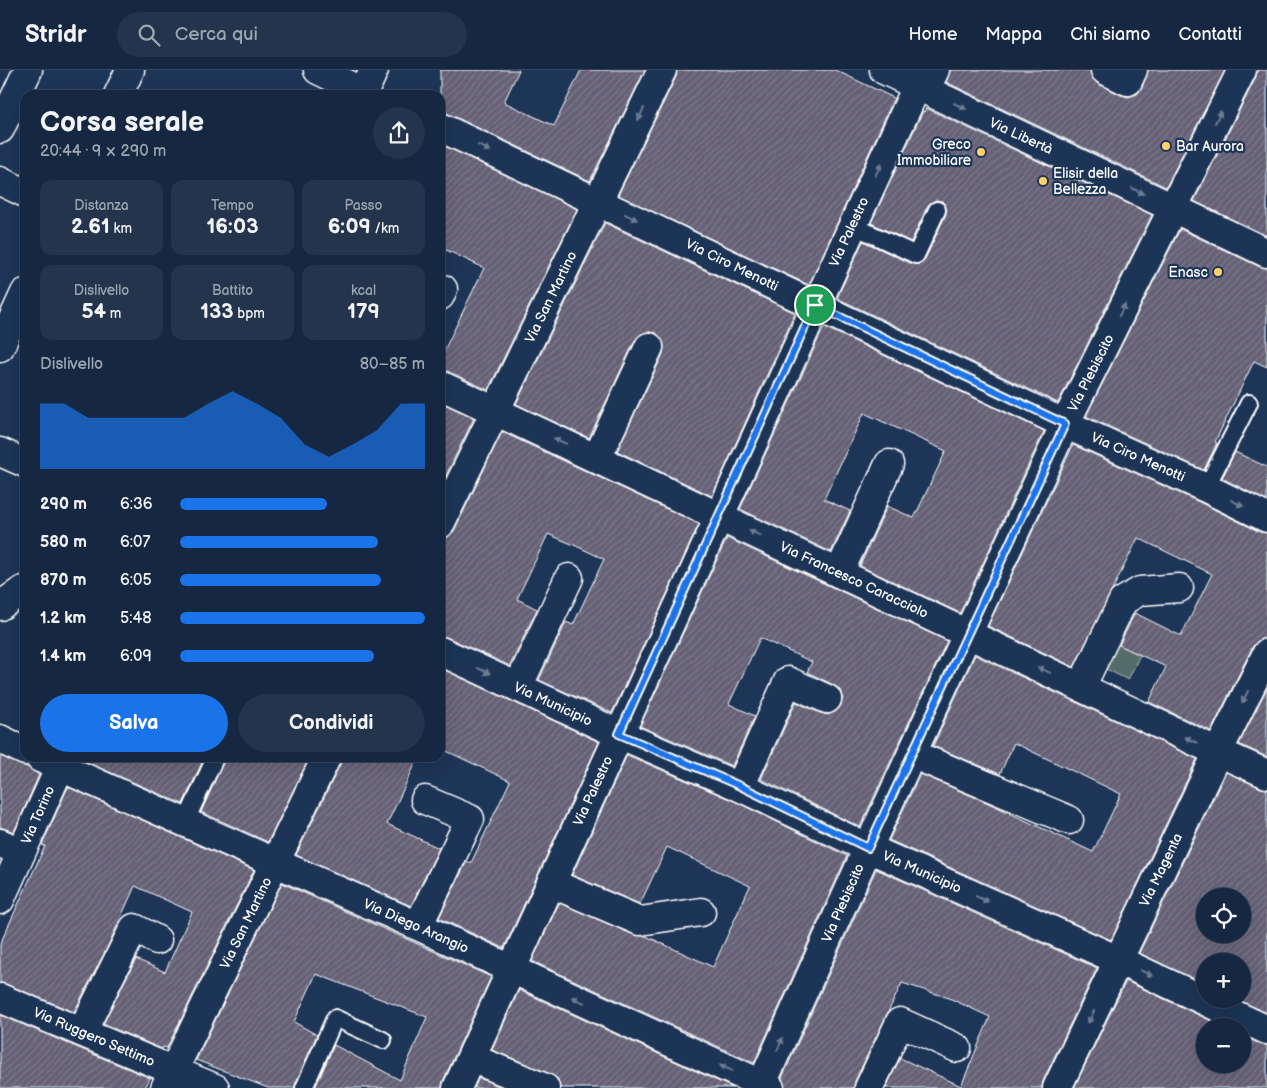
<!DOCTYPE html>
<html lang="it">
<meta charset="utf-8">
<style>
:root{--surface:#162841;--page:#23344c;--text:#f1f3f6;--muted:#9ea6b1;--line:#35445a;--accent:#1a73e8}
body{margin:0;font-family:"Balsamiq Sans",sans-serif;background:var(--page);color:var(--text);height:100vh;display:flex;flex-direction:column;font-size:19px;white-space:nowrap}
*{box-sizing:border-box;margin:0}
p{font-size:16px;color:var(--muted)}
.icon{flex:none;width:28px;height:28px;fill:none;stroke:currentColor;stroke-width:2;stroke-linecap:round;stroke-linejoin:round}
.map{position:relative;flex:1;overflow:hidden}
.sheet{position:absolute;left:20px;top:20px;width:425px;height:672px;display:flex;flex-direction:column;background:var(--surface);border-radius:15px;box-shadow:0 5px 20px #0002,0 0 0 1px var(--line)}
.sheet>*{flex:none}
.buttons{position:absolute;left:1196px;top:818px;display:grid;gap:10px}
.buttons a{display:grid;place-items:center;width:55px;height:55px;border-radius:50%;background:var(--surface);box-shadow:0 5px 20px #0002,0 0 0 1px var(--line);font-size:25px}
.pin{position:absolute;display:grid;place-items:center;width:42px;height:42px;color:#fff;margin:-21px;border:2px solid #fff;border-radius:50%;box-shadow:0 1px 5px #0007}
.round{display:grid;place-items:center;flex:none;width:52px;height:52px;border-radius:26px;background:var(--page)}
.head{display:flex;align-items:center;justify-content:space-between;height:85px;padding:0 20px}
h1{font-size:28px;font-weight:600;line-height:38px}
.stats{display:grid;grid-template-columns:repeat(3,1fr);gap:8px;height:85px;padding:5px 20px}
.stats div{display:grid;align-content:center;border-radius:12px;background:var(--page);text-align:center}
.stats b{font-size:21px;font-weight:600}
.stats small{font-size:14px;font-weight:400}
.stats p{font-size:14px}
.chart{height:140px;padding:10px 20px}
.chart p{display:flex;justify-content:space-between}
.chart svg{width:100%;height:90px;margin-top:5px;fill:var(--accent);opacity:.7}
.button{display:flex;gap:10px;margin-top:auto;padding:10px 20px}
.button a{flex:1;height:58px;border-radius:30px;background:var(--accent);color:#fff;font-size:20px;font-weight:600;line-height:58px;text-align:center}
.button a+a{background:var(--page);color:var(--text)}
ul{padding:0 20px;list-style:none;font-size:16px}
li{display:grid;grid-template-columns:80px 60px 1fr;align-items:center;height:38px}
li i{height:12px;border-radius:6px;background:var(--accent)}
header{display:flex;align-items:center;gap:30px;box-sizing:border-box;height:70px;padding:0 25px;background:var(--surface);border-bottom:1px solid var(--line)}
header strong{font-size:24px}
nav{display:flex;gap:28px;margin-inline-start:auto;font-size:18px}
.search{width:350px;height:45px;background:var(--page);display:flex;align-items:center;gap:12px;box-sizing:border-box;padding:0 18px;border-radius:28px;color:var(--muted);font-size:19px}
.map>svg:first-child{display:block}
</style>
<header>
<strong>Stridr</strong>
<div class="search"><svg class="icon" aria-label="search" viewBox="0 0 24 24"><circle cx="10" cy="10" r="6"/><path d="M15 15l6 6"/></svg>Cerca qui</div>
<nav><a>Home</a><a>Mappa</a><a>Chi siamo</a><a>Contatti</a></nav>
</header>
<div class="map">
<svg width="1267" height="1018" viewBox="0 0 1267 1018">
<defs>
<pattern id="building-hatch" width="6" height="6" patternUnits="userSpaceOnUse" patternTransform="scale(1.25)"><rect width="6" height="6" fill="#666176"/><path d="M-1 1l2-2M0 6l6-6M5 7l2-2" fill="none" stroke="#7d798b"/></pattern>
</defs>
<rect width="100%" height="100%" fill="#1d3557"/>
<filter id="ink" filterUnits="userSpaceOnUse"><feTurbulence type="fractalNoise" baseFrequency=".02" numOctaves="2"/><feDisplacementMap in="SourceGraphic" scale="10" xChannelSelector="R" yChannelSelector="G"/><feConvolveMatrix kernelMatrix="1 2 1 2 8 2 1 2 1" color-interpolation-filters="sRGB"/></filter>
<g filter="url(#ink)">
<!-- green -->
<polygon fill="#556d6a" stroke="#aab6b4" points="1114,572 1140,585 1128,610 1102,597"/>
<!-- building -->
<g fill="url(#building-hatch)" stroke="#fff" fill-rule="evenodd">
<polygon points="440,0 519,0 504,32 554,56 581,0 645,0 590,111 447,43 440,42"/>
<polygon points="677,0 835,0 894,28 809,215 618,125 676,7"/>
<polygon points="950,0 1090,0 1092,8 1098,14 1121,25 1129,27 1137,24 1142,18 1148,0 1225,0 1166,117 946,12"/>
<polygon points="1257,0 1267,0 1267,166 1194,131 1256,7"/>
<polygon points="926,38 1152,145 1058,333 837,228 863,171 912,194 921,193 925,189 946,144 945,135 942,131 936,130 928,135 911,172 871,153 923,41 924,42"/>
<polygon points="440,74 577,139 488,320 447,301 440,300 440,289 484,198 440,177"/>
<polygon points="605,153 795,243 712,426 617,381 663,284 664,275 661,268 656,263 647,262 640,265 635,270 589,368 516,334"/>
<polygon points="1180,159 1260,197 1267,198 1267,297 1254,291 1215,372 1217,373 1204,400 1086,346"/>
<polygon points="824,257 1044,361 960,543 860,496 887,436 914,448 946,381 864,343 824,429 850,441 831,482 740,439"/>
<polygon points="440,332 474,348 440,418"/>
<polygon points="502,362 699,454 612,643 539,610 566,552 573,555 604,489 574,475 548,464 517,529 537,539 510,596 447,567 440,566 440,469 448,467 454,461"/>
<polygon points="1073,375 1199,432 1260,462 1267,463 1267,568 1259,570 1253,576 1211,661 1149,632 1166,597 1119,575 1135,543 1181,566 1212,504 1138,468 1074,597 988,556"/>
<polygon points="1235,382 1267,397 1267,431 1222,408"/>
<polygon points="727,468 947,571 860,757 761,709 796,632 820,643 828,645 836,641 841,635 843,628 840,620 834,615 807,602 812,592 760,568 729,634 755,646 732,696 640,656"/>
<polygon points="975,585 1197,689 1111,870 889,770 920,704 986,732 1093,782 1121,724 1014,673 1000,704 933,676"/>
<polygon points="440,598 599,672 504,878 439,848 467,791 471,793 510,711 440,678"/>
<polygon points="1267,618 1267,687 1239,674"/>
<polygon points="627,685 734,731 847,786 754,993 532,891 559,833 634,865 646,866 713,897 728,864 750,816 667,777 640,834 572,805"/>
<polygon points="0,686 29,698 39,705 14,762 0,757"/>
<polygon points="83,688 204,688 183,734 82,690"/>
<polygon points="225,688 309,688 268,772 201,742"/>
<polygon points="342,688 418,688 387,754 439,778 411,836 296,785 340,695"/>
<path d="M1226,702L1261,718L1267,719V943L1237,929H1242V891H1205V914L1139,883ZM1205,826H1242V864H1205Z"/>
<polygon points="68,717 254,800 167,978 163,977 162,979 103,954 136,889 165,902 192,842 135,816 108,876 74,942 6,914 0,913 0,874 45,776 42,775"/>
<polygon points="876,799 1097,898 1043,1011 1042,1018 886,1018 900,988 961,1016 990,947 949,928 902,913 855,1011 854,1018 785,1018 782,1008"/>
<polygon points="282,813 491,907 443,1011 442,1018 315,1018 334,975 400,1010 427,947 316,904 294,952 317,965 294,1018 268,1018 196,990"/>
<polygon points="1126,911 1222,956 1205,956 1205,994 1242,994 1242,966 1260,974 1267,975 1267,1018 1074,1018"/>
<polygon points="519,920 733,1018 560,1018 558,1009 551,1004 492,980"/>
<polygon points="0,945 150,1008 145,1018 0,1018"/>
<polygon points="479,1008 503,1018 474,1018"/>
</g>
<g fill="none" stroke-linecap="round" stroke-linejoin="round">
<!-- lane casing -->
<g stroke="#fff" stroke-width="20">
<g id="lane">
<polyline points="852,155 916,185 937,140"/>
<polyline points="1206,418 1249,333"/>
<polyline points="185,753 215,688"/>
<polyline points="304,1018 335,948 383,970"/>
</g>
</g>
<!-- street casing -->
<g stroke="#fff" stroke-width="31">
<g id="street">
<polyline points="1105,0 1128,11 1133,0"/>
<polyline points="925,20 935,0"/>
<polyline points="118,25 130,0"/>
<polyline points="440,57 1065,354 1206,418 1267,448"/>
<polyline points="0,59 28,0"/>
<polyline points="0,111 25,123"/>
<polyline points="440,226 443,219"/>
<polyline points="0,277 25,223"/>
<polyline points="440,315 1218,682 1267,704"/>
<polyline points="0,382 25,393"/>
<polyline points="597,388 649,277"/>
<polyline points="440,454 662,0"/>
<polyline points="839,503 889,394"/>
<polyline points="0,536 23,520"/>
<polyline points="440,581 619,664 740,717 868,778 1118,890 1267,960"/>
<polyline points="518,617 569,508"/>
<polyline points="1081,617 1123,531 1140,521 1179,518"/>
<polyline points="0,669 25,681"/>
<polyline points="912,684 1069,750"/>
<polyline points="40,688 418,856 770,1018"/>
<polyline points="740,717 788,611 827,629"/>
<polyline points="0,773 21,782"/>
<polyline points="551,813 640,851 701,842"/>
<polyline points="0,830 64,688"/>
<polyline points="418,856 470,749 425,730"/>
<polyline points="0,928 215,1018"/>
<polyline points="82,962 134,858 157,870"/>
<polyline points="471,988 545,1018"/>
<polyline points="165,1018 326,688"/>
<polyline points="457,1018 917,16"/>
<polyline points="760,1018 868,778 1065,354 1242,0"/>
<polyline points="869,1018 900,952 957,978"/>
<polyline points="1057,1018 1218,682 1267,583"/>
</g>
</g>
<!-- secondary casing -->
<g stroke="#fff" stroke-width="31">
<g id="secondary">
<polyline points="318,0 364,22 374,0"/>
<polyline points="884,0 1267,183"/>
</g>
</g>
<!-- lane -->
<use href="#lane" stroke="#1d3557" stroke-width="16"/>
<!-- street -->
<use href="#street" stroke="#1d3557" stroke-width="28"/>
<!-- secondary -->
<use href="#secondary" stroke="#1d3557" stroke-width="28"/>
</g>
<!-- one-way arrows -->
<defs><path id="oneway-solid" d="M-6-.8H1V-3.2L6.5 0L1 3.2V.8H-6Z" transform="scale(1.25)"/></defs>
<g fill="#6c7c92">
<use href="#oneway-solid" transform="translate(960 36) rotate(25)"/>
<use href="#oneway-solid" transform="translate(641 44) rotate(116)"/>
<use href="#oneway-solid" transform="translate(1218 47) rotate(-64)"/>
<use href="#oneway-solid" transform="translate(484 78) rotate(25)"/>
<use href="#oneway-solid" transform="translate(878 100) rotate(-65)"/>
<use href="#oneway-solid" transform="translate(1138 121) rotate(25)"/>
<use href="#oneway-solid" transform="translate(631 147) rotate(26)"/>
<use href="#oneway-solid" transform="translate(1122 240) rotate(-63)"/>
<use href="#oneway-solid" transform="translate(560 371) rotate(-155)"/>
<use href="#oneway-solid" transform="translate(1237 433) rotate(26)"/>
<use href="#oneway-solid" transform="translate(755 463) rotate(-155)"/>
<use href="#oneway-solid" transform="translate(1044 600) rotate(-155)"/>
<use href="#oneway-solid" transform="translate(484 601) rotate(25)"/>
<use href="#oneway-solid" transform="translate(1245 627) rotate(117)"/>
<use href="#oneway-solid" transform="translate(1191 670) rotate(-155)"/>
<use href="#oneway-solid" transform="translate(982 829) rotate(24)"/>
<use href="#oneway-solid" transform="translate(1146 903) rotate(25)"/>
<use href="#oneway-solid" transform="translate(578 930) rotate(-155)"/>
<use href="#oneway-solid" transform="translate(1091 947) rotate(116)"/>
<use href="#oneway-solid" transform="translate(780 974) rotate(-66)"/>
<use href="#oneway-solid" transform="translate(726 998) rotate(-155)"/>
</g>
</g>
<g fill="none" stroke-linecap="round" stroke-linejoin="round" filter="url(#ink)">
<!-- route casing -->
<g stroke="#fff" stroke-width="10">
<polygon id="route" points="815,235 1065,354 868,778 740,716 619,664"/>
</g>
<!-- route -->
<use href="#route" stroke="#1a73e8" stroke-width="6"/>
</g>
<!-- markers -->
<g fill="#ffd166" stroke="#1d3557" stroke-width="2">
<circle cx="1166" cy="76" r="5"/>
<circle cx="981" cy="82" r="5"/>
<circle cx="1043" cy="111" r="5"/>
<circle cx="1218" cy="202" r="5"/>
</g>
<g text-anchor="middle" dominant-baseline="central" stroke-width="4.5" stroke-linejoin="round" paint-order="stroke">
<!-- street labels -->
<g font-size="14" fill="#fff" stroke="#1d3557">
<text transform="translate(1021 66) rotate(25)">Via Libertà</text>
<text transform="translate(849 162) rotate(-65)">Via Palestro</text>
<text transform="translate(732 195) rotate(26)">Via Ciro Menotti</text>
<text transform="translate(551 227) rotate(-64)">Via San Martino</text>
<text transform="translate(1091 303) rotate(-63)">Via Plebiscito</text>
<text transform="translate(1138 387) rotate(24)">Via Ciro Menotti</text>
<text transform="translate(854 510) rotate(25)">Via Francesco Caracciolo</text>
<text transform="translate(553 634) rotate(25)">Via Municipio</text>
<text transform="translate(593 721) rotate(-65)">Via Palestro</text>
<text transform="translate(38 745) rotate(-66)">Via Torino</text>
<text transform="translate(1161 800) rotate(-64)">Via Magenta</text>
<text transform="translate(922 802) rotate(24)">Via Municipio</text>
<text transform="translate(843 833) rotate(-66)">Via Plebiscito</text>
<text transform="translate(246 853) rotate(-64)">Via San Martino</text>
<text transform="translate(416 856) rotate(24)">Via Diego Arangio</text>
<text transform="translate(94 967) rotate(23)">Via Ruggero Settimo</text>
</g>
<!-- poi labels -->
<g font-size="14" fill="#fff" stroke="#1d3557" text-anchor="end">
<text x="971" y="74">Greco<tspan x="971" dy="16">Immobiliare</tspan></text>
<text x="1176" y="76" text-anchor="start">Bar Aurora</text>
<text x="1053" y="103" text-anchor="start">Elisir della<tspan x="1053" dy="16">Bellezza</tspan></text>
<text x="1208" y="202">Enasc</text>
</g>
</g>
</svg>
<div class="buttons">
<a><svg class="icon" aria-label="locate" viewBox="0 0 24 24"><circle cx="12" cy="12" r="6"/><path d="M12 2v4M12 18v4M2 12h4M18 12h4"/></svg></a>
<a>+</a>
<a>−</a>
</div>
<div class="pin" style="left:815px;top:235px;background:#1e9e55"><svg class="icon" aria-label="arrive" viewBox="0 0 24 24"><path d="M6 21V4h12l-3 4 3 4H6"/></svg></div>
<section class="sheet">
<div class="head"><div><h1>Corsa serale</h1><p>20:44 · 9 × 290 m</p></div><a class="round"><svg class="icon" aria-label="share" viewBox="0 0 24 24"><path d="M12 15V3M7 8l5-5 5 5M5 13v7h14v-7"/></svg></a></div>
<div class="stats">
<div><p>Distanza</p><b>2.61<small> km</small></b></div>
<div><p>Tempo</p><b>16:03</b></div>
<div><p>Passo</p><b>6:09<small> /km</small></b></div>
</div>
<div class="stats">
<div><p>Dislivello</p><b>54<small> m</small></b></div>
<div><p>Battito</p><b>133<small> bpm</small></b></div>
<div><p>kcal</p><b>179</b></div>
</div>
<div class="chart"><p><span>Dislivello</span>80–85 m</p>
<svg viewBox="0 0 160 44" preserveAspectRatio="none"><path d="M0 44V12L10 12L20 19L30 19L40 19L50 19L60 19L70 12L80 6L90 12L100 19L110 32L120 38L130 32L140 25L150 12L160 12V44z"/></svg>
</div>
<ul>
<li><b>290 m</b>6:36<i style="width:60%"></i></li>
<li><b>580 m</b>6:07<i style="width:81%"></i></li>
<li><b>870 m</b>6:05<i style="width:82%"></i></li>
<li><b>1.2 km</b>5:48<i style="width:100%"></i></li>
<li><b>1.4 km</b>6:09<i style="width:79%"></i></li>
</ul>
<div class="button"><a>Salva</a><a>Condividi</a></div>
</section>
</div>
